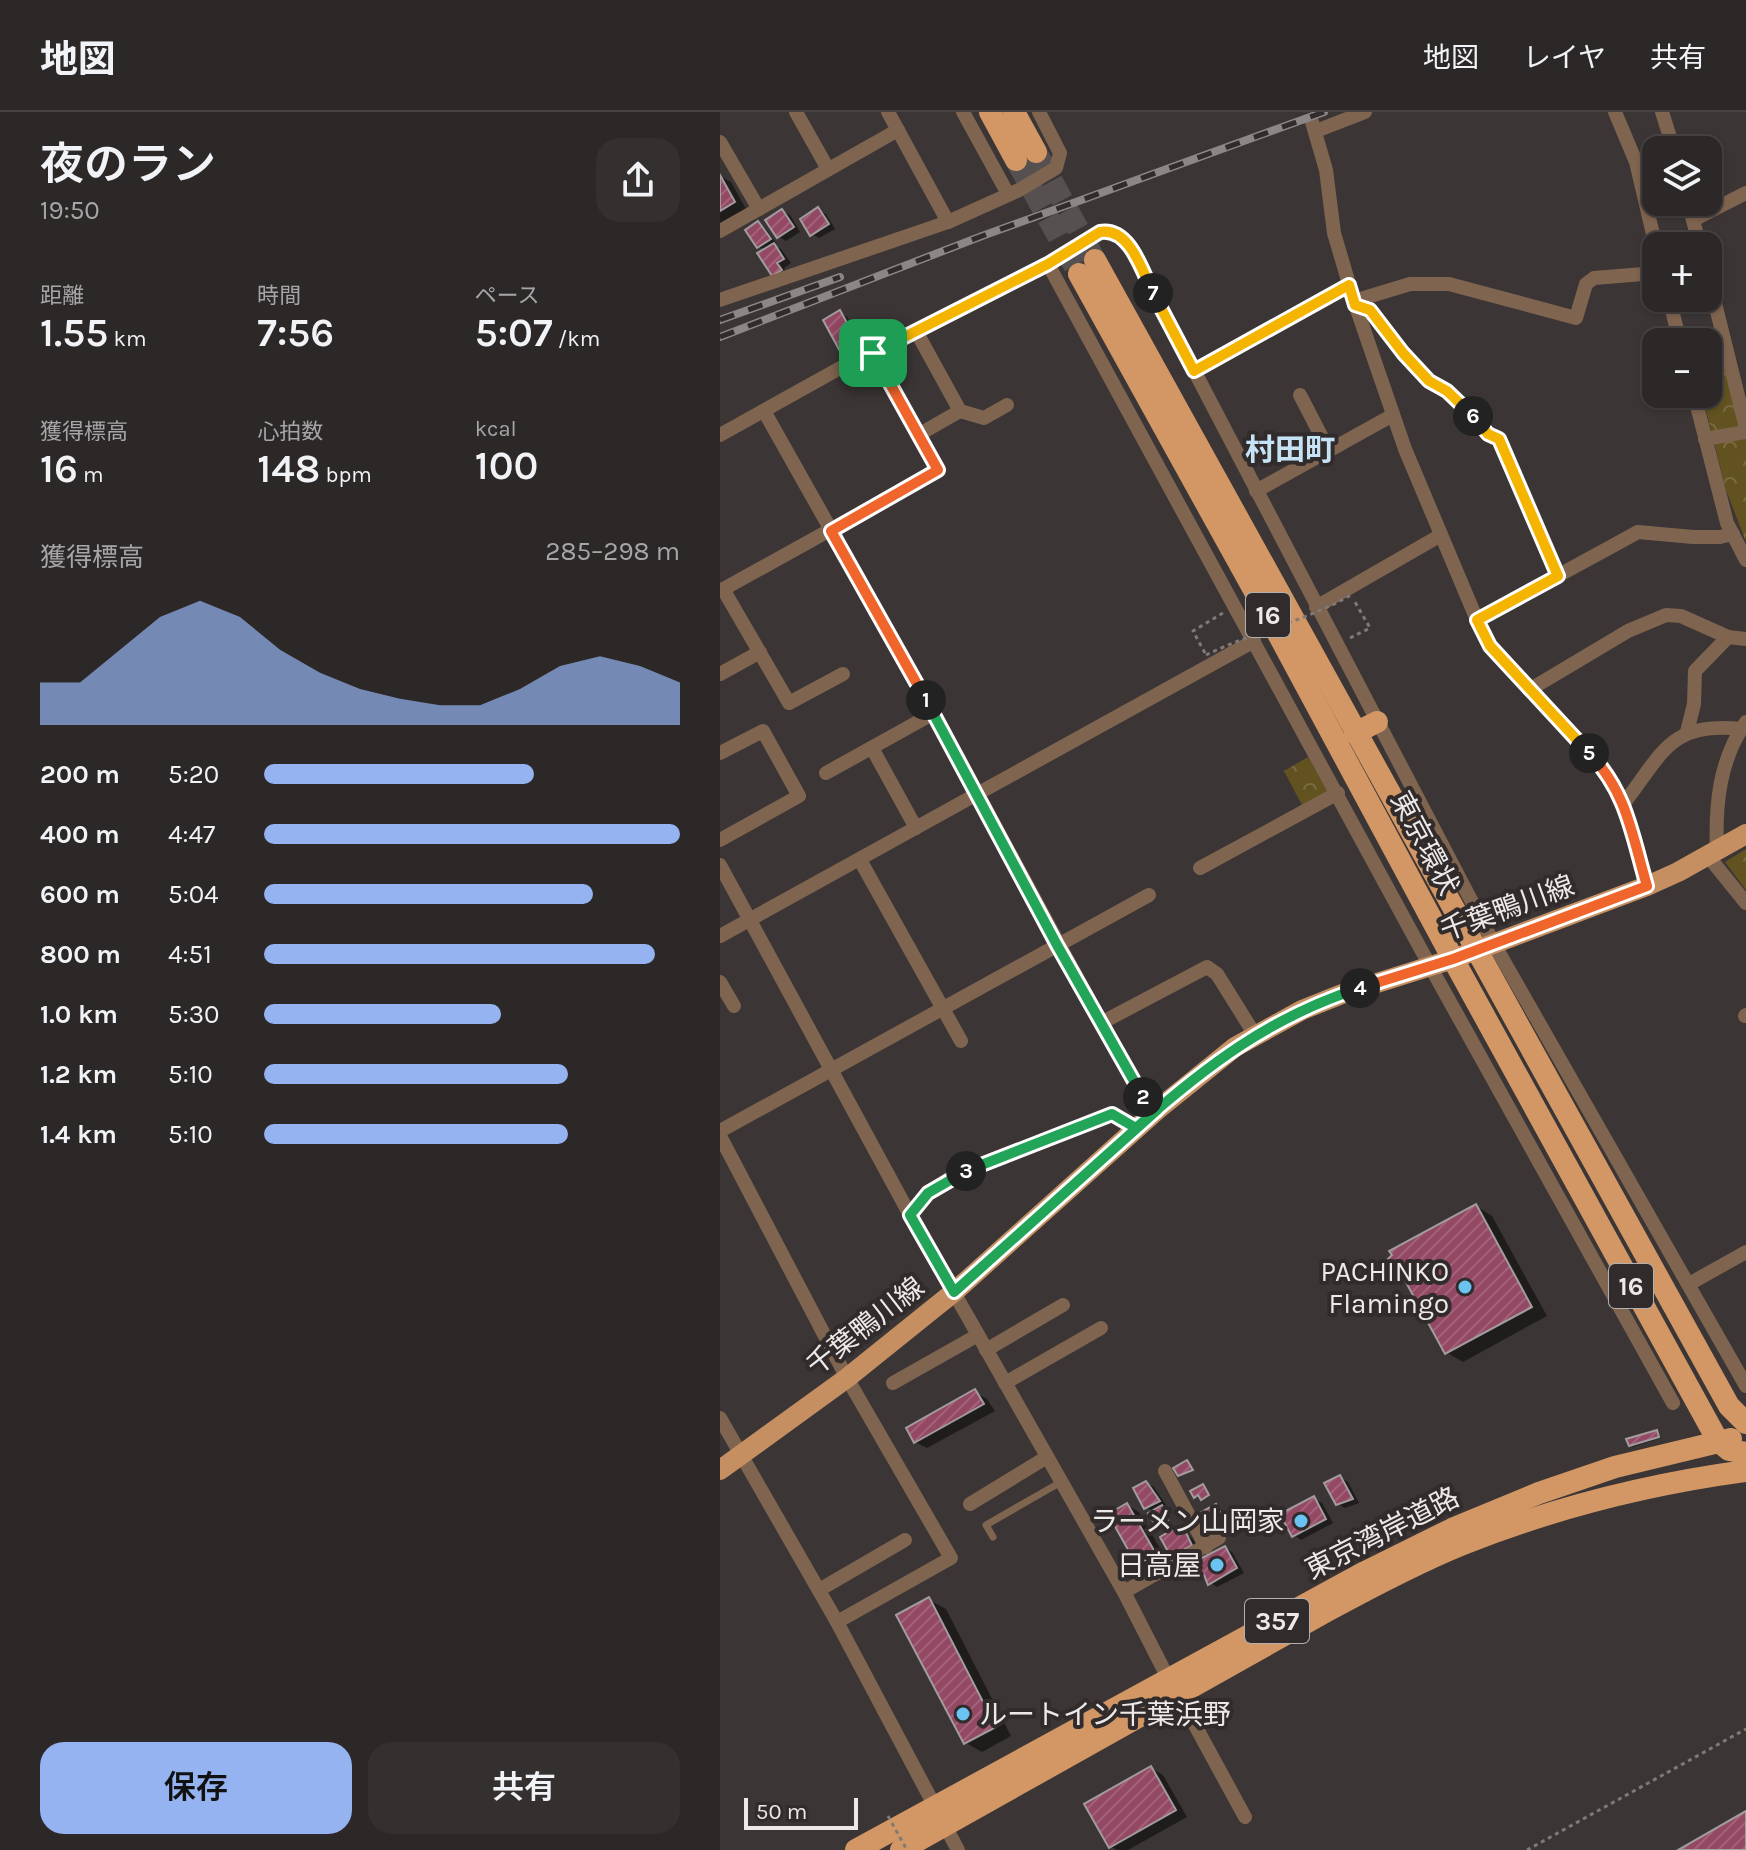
<!DOCTYPE html>
<html lang="ja">
<meta charset="utf-8">
<style>
:root{--surface:#2c2828;--page:#343030;--text:#f1f3f6;--muted:#a6a6a8;--line:#484445;--accent:#95b2f1}
body{margin:0;font-family:Karla,"Noto Sans JP",sans-serif;background:var(--page);color:var(--text);height:100vh;display:flex;flex-direction:column;font-size:30px;white-space:nowrap}
*{box-sizing:border-box;margin:0}
p{font-size:26px;color:var(--muted)}
.icon{flex:none;width:44px;height:44px;fill:none;stroke:currentColor;stroke-width:2;stroke-linecap:round;stroke-linejoin:round}
.map{position:relative;flex:1;overflow:hidden}
.panel{display:flex;flex-direction:column;background:var(--surface);width:720px}
.panel>*{flex:none}
.buttons{position:absolute;left:922px;top:24px;display:grid;gap:16px}
.buttons a{display:grid;place-items:center;width:80px;height:80px;border-radius:16px;background:var(--surface);box-shadow:0 2px 6px #0004,0 0 0 2px var(--line);font-size:40px}
.scale{position:absolute;left:24px;bottom:20px;width:114px;box-sizing:border-box;padding-left:8px;border:4px solid #ece9e8;border-top:0;font-size:22px;line-height:28px;white-space:nowrap;color:#ece9e8;-webkit-text-stroke:6px #312c2b;paint-order:stroke}
.pin{position:absolute;display:grid;place-items:center;width:68px;height:68px;color:#fff;margin:-34px;border-radius:16px;box-shadow:0 4px 12px #0006}
.km{position:absolute;width:40px;height:40px;margin:-20px;border-radius:50%;background:#222;color:#fff;font-size:22px;line-height:40px;text-align:center}
.round{display:grid;place-items:center;flex:none;width:84px;height:84px;border-radius:24px;background:var(--page)}
.summary{display:flex;align-items:center;justify-content:space-between;height:136px;padding:0 40px}
h1{font-size:44px;font-weight:600;line-height:60px}
.figures{display:grid;grid-template-columns:repeat(3,1fr);gap:12px;height:136px;padding:8px 40px}
.figures div{display:grid;align-content:center}
.figures b{font-size:40px;font-weight:600}
.figures small{font-size:22px;font-weight:400}
.figures p{font-size:22px}
.chart{height:224px;padding:16px 40px}
.chart p{display:flex;justify-content:space-between}
.chart svg{width:100%;height:144px;margin-top:8px;fill:var(--accent);opacity:.7}
.action{display:flex;gap:16px;margin-top:auto;padding:16px 40px}
.action a{flex:1;height:92px;border-radius:24px;background:var(--accent);color:#111;font-size:32px;font-weight:600;line-height:92px;text-align:center}
.action a+a{background:var(--page);color:var(--text)}
ul{padding:0 40px;list-style:none;font-size:26px}
li{display:grid;grid-template-columns:128px 96px 1fr;align-items:center;height:60px}
li i{height:20px;border-radius:10px;background:var(--accent)}
header{display:flex;align-items:center;gap:48px;box-sizing:border-box;height:112px;padding:0 40px;background:var(--surface);border-bottom:2px solid var(--line)}
header strong{font-size:38px}
nav{display:flex;gap:44px;margin-inline-start:auto;font-size:28px}
main{display:flex;flex:1;min-height:0}
.map>svg:first-child{display:block}
</style>
<header>
<strong>地図</strong>
<nav><a>地図</a><a>レイヤ</a><a>共有</a></nav>
</header>
<main>
<section class="panel">
<div class="summary"><div><h1>夜のラン</h1><p>19:50</p></div><a class="round"><svg class="icon" aria-label="share" viewBox="0 0 24 24"><path d="M12 15V3M7 8l5-5 5 5M5 13v7h14v-7"/></svg></a></div>
<div class="figures">
<div><p>距離</p><b>1.55<small> km</small></b></div>
<div><p>時間</p><b>7:56</b></div>
<div><p>ペース</p><b>5:07<small> /km</small></b></div>
</div>
<div class="figures">
<div><p>獲得標高</p><b>16<small> m</small></b></div>
<div><p>心拍数</p><b>148<small> bpm</small></b></div>
<div><p>kcal</p><b>100</b></div>
</div>
<div class="chart"><p><span>獲得標高</span>285–298 m</p>
<svg viewBox="0 0 160 44" preserveAspectRatio="none"><path d="M0 44V31L10 31L20 21L30 11L40 6L50 11L60 21L70 28L80 33L90 36L100 38L110 38L120 33L130 26L140 23L150 26L160 31V44z"/></svg>
</div>
<ul>
<li><b>200 m</b>5:20<i style="width:65%"></i></li>
<li><b>400 m</b>4:47<i style="width:100%"></i></li>
<li><b>600 m</b>5:04<i style="width:79%"></i></li>
<li><b>800 m</b>4:51<i style="width:94%"></i></li>
<li><b>1.0 km</b>5:30<i style="width:57%"></i></li>
<li><b>1.2 km</b>5:10<i style="width:73%"></i></li>
<li><b>1.4 km</b>5:10<i style="width:73%"></i></li>
</ul>
<div class="action"><a>保存</a><a>共有</a></div>
</section>
<div class="map">
<svg width="1026" height="1738" viewBox="0 0 1026 1738">
<defs>
<pattern id="park-crowns" width="20" height="18" patternUnits="userSpaceOnUse" patternTransform="scale(2)"><rect width="20" height="18" fill="#62521f"/><path d="M2 6a3 3 0 1 1 6 0M12 15a3 3 0 1 1 6 0" fill="none" stroke="#796b40"/></pattern>
<pattern id="building-hatch" width="6" height="6" patternUnits="userSpaceOnUse" patternTransform="scale(2)"><rect width="6" height="6" fill="#934864"/><path d="M-1 1l2-2M0 6l6-6M5 7l2-2" fill="none" stroke="#a2627a"/></pattern>
</defs>
<rect width="100%" height="100%" fill="#3b3635"/>
<!-- park -->
<g fill="url(#park-crowns)">
<polygon points="1006,256 1026,327 1026,430 1006,378 982,282 988,282 988,266"/>
<polygon points="588,645 607,679 582,693 564,659"/>
<polygon points="1026,737 1026,778 1005,750"/>
</g>
<!-- shadow -->
<g fill="#0007">
<polygon points="0,64 11,70 26,97 0,112"/>
<polygon points="98,98 106,102 115,117 99,126 92,122"/>
<polygon points="62,99 70,103 80,120 66,129 59,125 48,109"/>
<polygon points="38,111 45,116 57,132 54,133 61,137 71,151 64,156 68,163 53,163 45,138 39,135"/>
<polygon points="120,200 127,205 145,235 130,244 122,239"/>
<polygon points="756,1094 772,1104 827,1204 743,1250 726,1240 682,1158 673,1154 674,1144"/>
<polygon points="255,1280 267,1287 275,1299 207,1336 195,1330"/>
<polygon points="937,1320 941,1326 913,1335 910,1333"/>
<polygon points="620,1365 628,1370 639,1391 625,1396 618,1392"/>
<polygon points="426,1371 434,1375 446,1393 442,1395 446,1398 444,1400 450,1411 441,1416 438,1414 434,1400 426,1395"/>
<polygon points="594,1387 602,1391 613,1411 581,1428 574,1423"/>
<polygon points="407,1393 419,1400 447,1449 430,1458 418,1452"/>
<polygon points="496,1395 503,1399 510,1412 497,1419 490,1415"/>
<polygon points="455,1418 472,1426 479,1438 460,1448 453,1443"/>
<polygon points="505,1436 512,1440 524,1461 497,1475 481,1464"/>
<polygon points="209,1488 226,1497 291,1624 262,1640 246,1631"/>
<polygon points="431,1656 443,1663 467,1705 408,1738 397,1738 390,1734"/>
</g>
<!-- building -->
<g fill="url(#building-hatch)" stroke="#a29c9e" stroke-width="2">
<polygon points="0,63 15,90 0,99"/>
<polygon points="98,95 109,112 90,124 80,107"/>
<polygon points="62,97 74,115 57,126 45,108"/>
<polygon points="38,109 51,127 37,136 25,118"/>
<polygon points="54,131 64,147 57,151 62,158 52,164 37,141"/>
<polygon points="120,198 138,231 121,241 103,208"/>
<polygon points="756,1092 812,1195 725,1242 676,1152 672,1155 668,1147 672,1143 669,1139"/>
<polygon points="255,1277 264,1292 194,1331 186,1316"/>
<polygon points="937,1318 939,1325 909,1334 906,1327"/>
<polygon points="467,1348 473,1358 458,1364 453,1356"/>
<polygon points="620,1363 633,1387 616,1393 604,1371"/>
<polygon points="426,1369 440,1389 424,1397 413,1376"/>
<polygon points="483,1372 489,1383 481,1388 478,1383 474,1386 470,1379"/>
<polygon points="594,1384 606,1407 572,1425 560,1402"/>
<polygon points="407,1391 436,1442 410,1457 408,1454 415,1450 388,1402"/>
<polygon points="496,1392 504,1408 488,1416 480,1401"/>
<polygon points="442,1393 444,1396 442,1398 448,1409 437,1416 428,1401"/>
<polygon points="455,1416 459,1423 465,1419 472,1433 451,1445 440,1425"/>
<polygon points="505,1434 517,1456 488,1473 484,1463 480,1465 472,1451"/>
<polygon points="209,1485 276,1615 244,1632 176,1503"/>
<polygon points="431,1654 456,1698 389,1736 364,1692"/>
<polygon points="1026,1699 1026,1738 958,1738"/>
</g>
<g fill="none" stroke-linecap="round" stroke-linejoin="round">
<!-- trunk-tunnel -->
<g stroke="#565150" stroke-width="22" stroke-dasharray="22 11" stroke-linecap="butt">
<polyline points="316,40 375,148"/>
<polyline points="296,48 359,162"/>
</g>
<!-- path -->
<g stroke="#7e7a79" stroke-width="3" stroke-dasharray="4 4" stroke-linecap="butt">
<polyline points="656,206 709,269 727,279 748,297 768,322 779,327 832,450"/>
<polyline points="630,526 650,516 635,490"/>
<polyline points="485,541 473,519 503,501"/>
<polyline points="807,1738 1026,1617"/>
</g>
<!-- service -->
<polyline stroke="#7f644f" stroke-width="7" points="273,1425 266,1413 341,1370"/>
<!-- minor -->
<g stroke="#7f644f" stroke-width="14">
<polyline points="76,0 108,57"/>
<polyline points="168,0 228,110"/>
<polyline points="243,0 288,82"/>
<polyline points="895,0 916,50 936,135"/>
<polyline points="942,0 954,38"/>
<path d="M592,10L606,58L614,121L634,189L685,337L757,508L770,534L883,655C908,690 915,733 927,774"/>
<polyline points="596,19 645,0"/>
<polyline points="0,30 39,97"/>
<polyline points="968,90 980,134"/>
<polyline points="973,108 1026,81"/>
<polyline points="0,119 178,18"/>
<polyline points="328,152 710,854 953,1291"/>
<polyline points="988,163 1026,316"/>
<polyline points="949,186 960,230"/>
<polyline points="0,188 228,110 299,78 336,56 340,41 319,0"/>
<polyline points="634,189 690,172 729,172 856,206 866,172 874,166 936,161"/>
<polyline points="196,219 240,299 264,306 287,293"/>
<polyline points="474,259 629,173"/>
<polyline points="974,282 1007,411 1026,448"/>
<polyline points="580,283 609,339"/>
<polyline points="44,299 214,601 420,982 437,998"/>
<path d="M0,323L140,245L160,239L328,152L380,120C394,118 400,124 409,134L774,832L1026,1274"/>
<polyline points="198,323 240,299"/>
<polyline points="985,327 1026,320"/>
<polyline points="536,379 673,303"/>
<polyline points="3,477 69,591 123,562"/>
<polyline points="0,479 218,358 153,241"/>
<polyline points="596,495 721,423"/>
<polyline points="757,508 918,420 973,425 1000,425 1013,422"/>
<polyline points="0,562 40,540"/>
<polyline points="809,578 908,519 946,503 961,504 1008,525 1026,527"/>
<polyline points="967,620 974,592 975,559 1008,525"/>
<polyline points="152,636 196,716"/>
<polyline points="0,641 43,619 79,684 0,728"/>
<polyline points="106,661 214,601"/>
<path d="M904,691C943,641 950,609 1022,617"/>
<path d="M997,739C995,694 999,648 1026,610"/>
<polyline points="988,744 1026,791"/>
<polyline points="140,748 241,929"/>
<polyline points="0,753 190,1103 404,1480 449,1568"/>
<polyline points="480,756 618,681"/>
<polyline points="0,824 534,529"/>
<polyline points="0,870 14,894"/>
<polyline points="1025,904 1026,903"/>
<polyline points="381,911 487,855 497,862 535,923"/>
<polyline points="0,1019 429,783"/>
<polyline points="0,1024 127,1266 231,1446 117,1510"/>
<polyline points="190,1103 208,1081 236,1062 392,1002 416,1016"/>
<polyline points="969,1172 1026,1140"/>
<polyline points="266,1238 343,1193"/>
<polyline points="173,1271 258,1223"/>
<polyline points="285,1271 381,1216"/>
<polyline points="0,1306 117,1510 238,1738"/>
<polyline points="445,1359 486,1435"/>
<polyline points="250,1392 327,1345"/>
<polyline points="99,1478 185,1428"/>
<polyline points="404,1480 499,1426"/>
<polyline points="458,1582 525,1705"/>
</g>
<!-- primary -->
<polyline stroke="#c58f62" stroke-width="20" points="0,1358 127,1266 234,1180 437,998 515,935 582,898 622,882 733,847 927,774 958,760 1026,722"/>
<!-- trunk -->
<g stroke="#d29765" stroke-width="22">
<polyline points="270,0 296,48"/>
<polyline points="294,0 316,40"/>
<polyline points="375,148 1009,1294 1026,1311"/>
<polyline points="359,162 555,516 733,847 998,1329 1009,1338 1026,1341"/>
<polyline points="635,621 657,610"/>
<polyline points="136,1738 645,1460 732,1417 819,1381 895,1355 1011,1327"/>
<path d="M181,1738L607,1499C651,1475 696,1451 743,1432C834,1396 929,1372 1026,1359"/>
</g>
<!-- rail casing -->
<g stroke="#8b8786" stroke-width="8">
<g id="rail">
<polyline points="0,208 120,165"/>
<polyline points="0,225 262,124 604,0"/>
</g>
</g>
<!-- rail -->
<use href="#rail" stroke="#312c2b" stroke-width="5" stroke-dasharray="15" stroke-linecap="butt"/>
<!-- path-bridge -->
<g stroke="#7e7a79" stroke-width="3" stroke-dasharray="4 4" stroke-linecap="butt">
<path d="M486,543C533,520 586,509 631,483"/>
<polyline points="168,1704 187,1738"/>
</g>
</g>
<g fill="none" stroke-linecap="round" stroke-linejoin="round">
<!-- split-1 casing -->
<g stroke="#fff" stroke-width="16">
<polyline id="split-1" points="153,241 218,358 111,419 206,588"/>
</g>
<!-- split-2 casing -->
<g stroke="#fff" stroke-width="16">
<polyline id="split-2" points="206,588 337,833 423,985"/>
</g>
<!-- split-3 casing -->
<g stroke="#fff" stroke-width="16">
<polyline id="split-3" points="246,1059 208,1081 190,1103 234,1180 437,998 423,985"/>
</g>
<!-- split-4 casing -->
<g stroke="#fff" stroke-width="16">
<path id="split-4" d="M246,1059L392,1002L416,1016C486,954 550,905 640,876"/>
</g>
<!-- split-5 casing -->
<g stroke="#fff" stroke-width="16">
<path id="split-5" d="M640,876L733,847L927,774C912,723 907,680 869,641"/>
</g>
<!-- split-6 casing -->
<g stroke="#fff" stroke-width="16">
<polyline id="split-6" points="753,304 768,322 779,327 838,464 757,508 770,534 869,641"/>
</g>
<!-- split-7 casing -->
<g stroke="#fff" stroke-width="16">
<polyline id="split-7" points="433,181 474,259 629,173 635,193 650,198 683,241 709,269 727,279 753,304"/>
</g>
<!-- split-8 casing -->
<g stroke="#fff" stroke-width="16">
<path id="split-8" d="M153,241L328,152L380,120C410,115 422,159 433,181"/>
</g>
<!-- split-1 -->
<use href="#split-1" stroke="#f0652b" stroke-width="10"/>
<!-- split-2 -->
<use href="#split-2" stroke="#22a559" stroke-width="10"/>
<!-- split-3 -->
<use href="#split-3" stroke="#22a559" stroke-width="10"/>
<!-- split-4 -->
<use href="#split-4" stroke="#22a559" stroke-width="10"/>
<!-- split-5 -->
<use href="#split-5" stroke="#f0652b" stroke-width="10"/>
<!-- split-6 -->
<use href="#split-6" stroke="#f5b400" stroke-width="10"/>
<!-- split-7 -->
<use href="#split-7" stroke="#f5b400" stroke-width="10"/>
<!-- split-8 -->
<use href="#split-8" stroke="#f5b400" stroke-width="10"/>
</g>
<!-- markers -->
<g fill="#6bc3f2" stroke="#312c2b" stroke-width="3">
<circle cx="745" cy="1175" r="8"/>
<circle cx="581" cy="1409" r="8"/>
<circle cx="497" cy="1453" r="8"/>
<circle cx="243" cy="1602" r="8"/>
</g>
<g text-anchor="middle" dominant-baseline="central" stroke-width="8" stroke-linejoin="round" paint-order="stroke">
<!-- shield labels -->
<g fill="#312c2b" stroke="#b4b0af" stroke-width="2">
<rect x="526" y="481" width="44" height="44" rx="6"/>
<rect x="889" y="1152" width="44" height="44" rx="6"/>
<rect x="525" y="1487" width="64" height="44" rx="6"/>
</g>
<g font-size="26" font-weight="bold" fill="#ece9e8">
<text x="548" y="503">16</text>
<text x="911" y="1174">16</text>
<text x="557" y="1509">357</text>
</g>
<!-- street labels -->
<g font-size="28" fill="#ece9e8" stroke="#312c2b">
<text transform="translate(705 731) rotate(62)">東京環状</text>
<text transform="translate(787 796) rotate(-20)">千葉鴨川線</text>
<text transform="translate(145 1214) rotate(-38)">千葉鴨川線</text>
<text transform="translate(662 1421) rotate(-27)">東京湾岸道路</text>
</g>
<!-- poi labels -->
<g font-size="28" fill="#ece9e8" stroke="#312c2b" text-anchor="end">
<text x="729" y="1159">PACHINKO<tspan x="729" dy="32">Flamingo</tspan></text>
<text x="565" y="1409">ラーメン山岡家</text>
<text x="481" y="1453">日高屋</text>
<text x="259" y="1602" text-anchor="start">ルートイン千葉浜野</text>
</g>
<!-- neighbourhood labels -->
<g font-size="30" font-weight="bold" fill="#c5e3f5" stroke="#312c2b">
<text x="570" y="338">村田町</text>
</g>
</g>
</svg>
<div class="buttons">
<a><svg class="icon" aria-label="layers" viewBox="0 0 24 24"><path d="M12 4l9 5-9 5-9-5zM3 14l9 5 9-5"/></svg></a>
<a>+</a>
<a>−</a>
</div>
<div class="scale">50 m</div>
<div class="pin" style="left:153px;top:241px;background:#1e9e55"><svg class="icon" aria-label="arrive" viewBox="0 0 24 24"><path d="M6 21V4h12l-3 4 3 4H6"/></svg></div>
<b class="km" style="left:206px;top:588px">1</b>
<b class="km" style="left:423px;top:985px">2</b>
<b class="km" style="left:246px;top:1059px">3</b>
<b class="km" style="left:640px;top:876px">4</b>
<b class="km" style="left:869px;top:641px">5</b>
<b class="km" style="left:753px;top:304px">6</b>
<b class="km" style="left:433px;top:181px">7</b>
</div>
</main>
